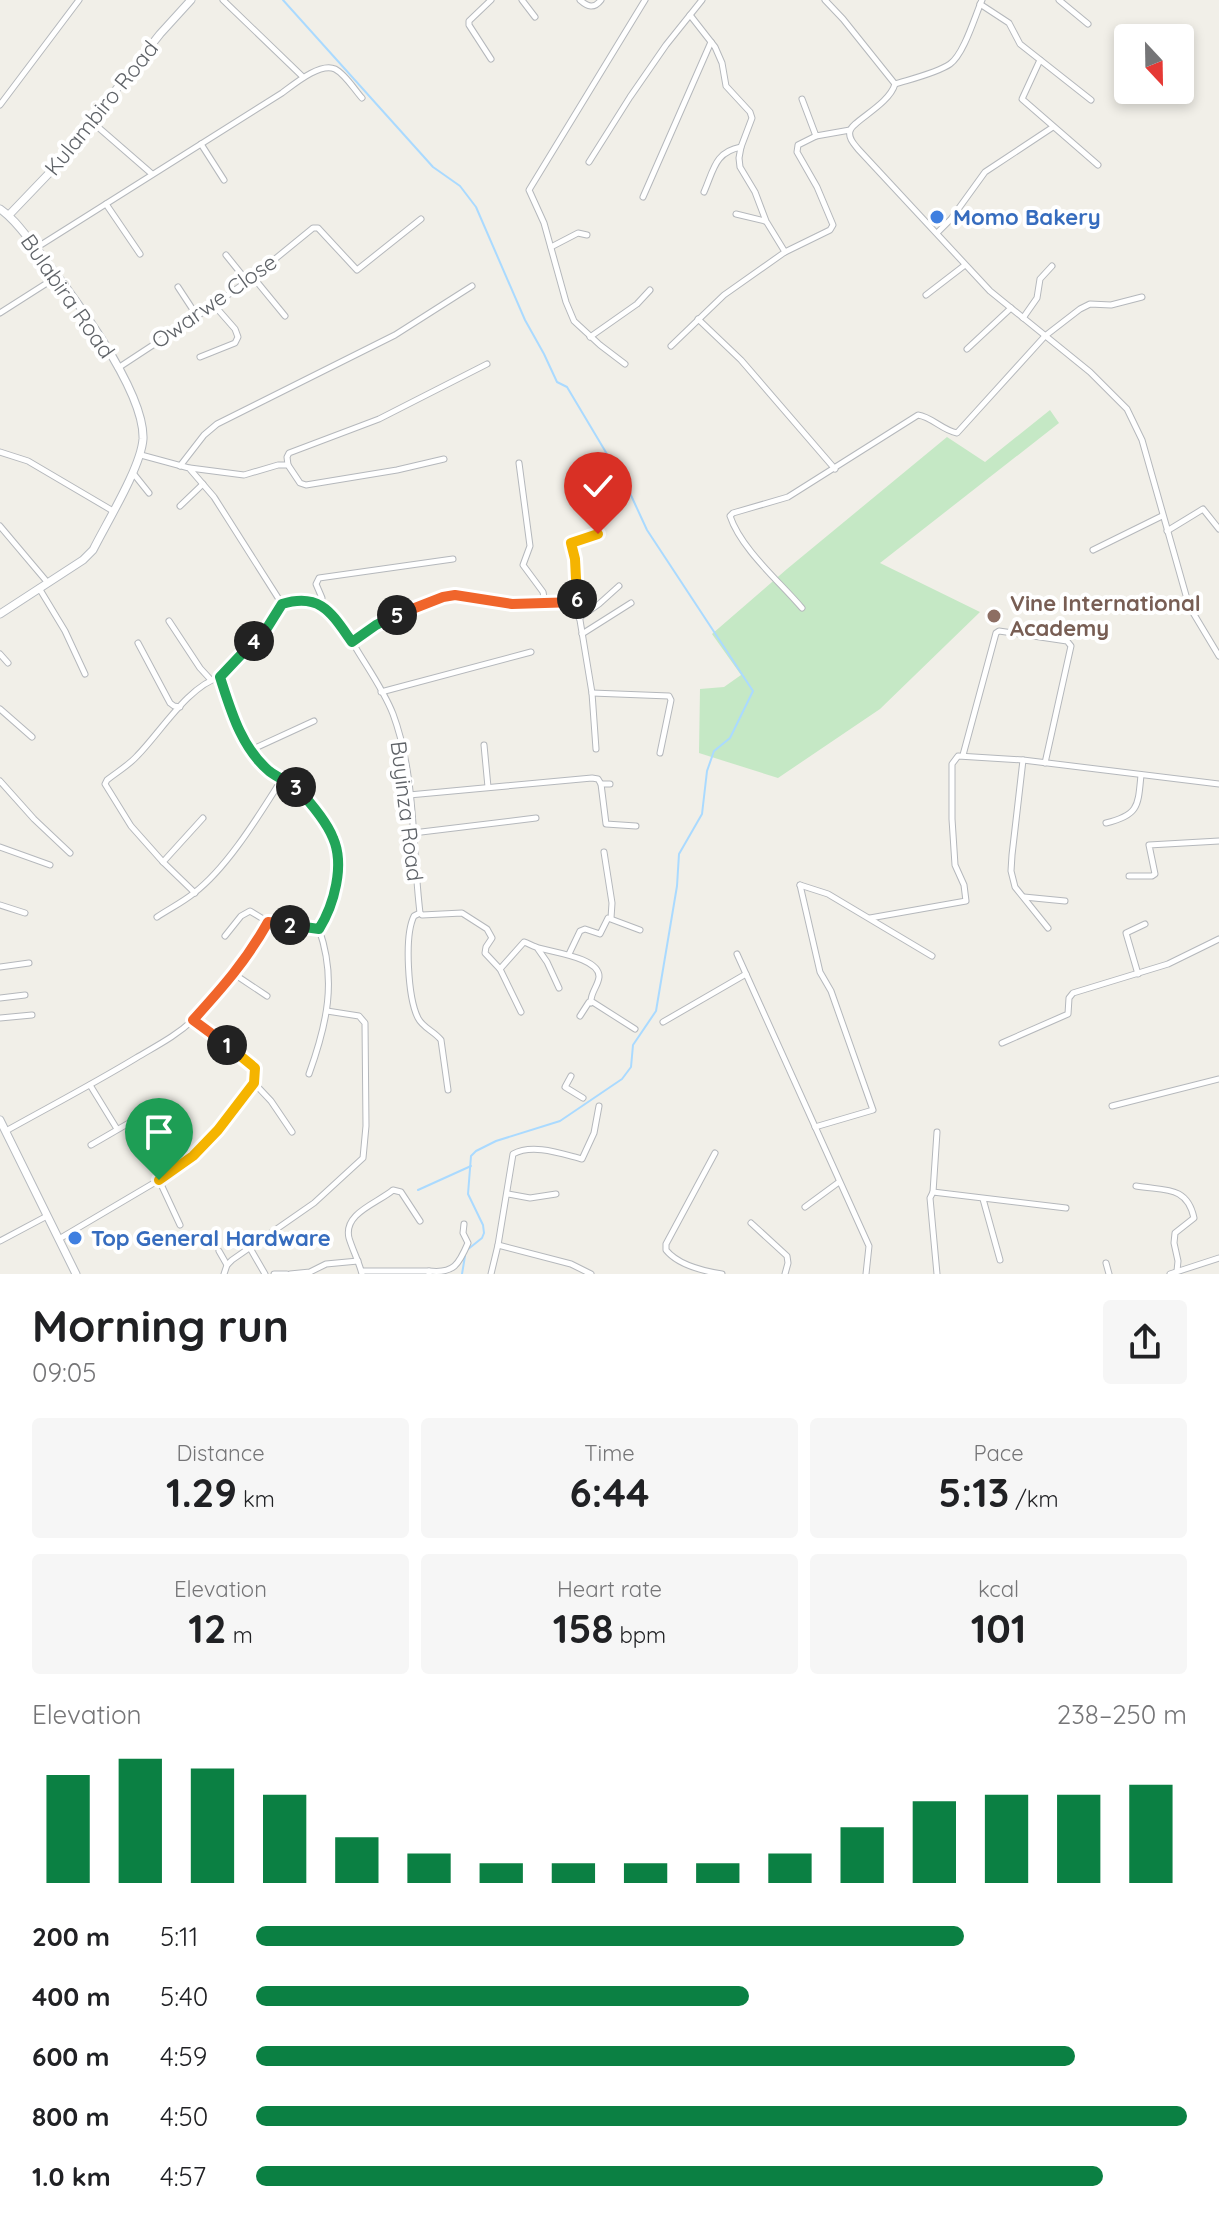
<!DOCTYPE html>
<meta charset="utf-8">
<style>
:root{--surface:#fff;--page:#f6f6f6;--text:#202124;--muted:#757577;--accent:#0b8043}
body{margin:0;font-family:Quicksand,sans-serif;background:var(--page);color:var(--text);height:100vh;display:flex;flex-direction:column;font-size:30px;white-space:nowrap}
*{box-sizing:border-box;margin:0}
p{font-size:26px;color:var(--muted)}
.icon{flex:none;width:44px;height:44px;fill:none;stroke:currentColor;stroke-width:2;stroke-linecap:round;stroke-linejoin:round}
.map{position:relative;height:1274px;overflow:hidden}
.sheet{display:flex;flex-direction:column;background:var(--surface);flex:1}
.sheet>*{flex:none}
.needle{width:52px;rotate:158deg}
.fabs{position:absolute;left:1114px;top:24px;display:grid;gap:16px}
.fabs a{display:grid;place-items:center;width:80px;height:80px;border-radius:8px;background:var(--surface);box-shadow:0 4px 12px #0003;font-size:40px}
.pin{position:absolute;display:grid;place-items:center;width:68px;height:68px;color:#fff;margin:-82px -34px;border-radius:50% 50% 50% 0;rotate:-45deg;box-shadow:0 0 8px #0007}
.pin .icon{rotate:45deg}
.km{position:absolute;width:40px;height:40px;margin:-20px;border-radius:50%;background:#222;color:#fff;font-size:22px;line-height:40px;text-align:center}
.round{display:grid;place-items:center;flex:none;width:84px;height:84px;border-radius:8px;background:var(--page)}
.overview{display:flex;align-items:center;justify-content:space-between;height:136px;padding:0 32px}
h1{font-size:44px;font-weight:700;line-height:60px}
.figures{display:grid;grid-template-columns:repeat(3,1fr);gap:12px;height:136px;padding:8px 32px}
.figures div{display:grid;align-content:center;border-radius:8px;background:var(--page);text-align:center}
.figures b{font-size:40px;font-weight:700}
.figures small{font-size:22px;font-weight:400}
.figures p{font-size:22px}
.chart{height:224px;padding:16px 32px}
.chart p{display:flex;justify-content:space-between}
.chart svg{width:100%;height:144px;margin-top:8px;stroke:var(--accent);stroke-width:6}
ul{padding:0 32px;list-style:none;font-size:26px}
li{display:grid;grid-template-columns:128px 96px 1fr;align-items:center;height:60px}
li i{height:20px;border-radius:10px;background:var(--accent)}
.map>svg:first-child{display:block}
</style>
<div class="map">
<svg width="1219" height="1274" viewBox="0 0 1219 1274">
<rect width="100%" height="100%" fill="#f1efe8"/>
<!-- green -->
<polygon fill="#c5e8c5" points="1050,410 1059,423 880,563 980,612 880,709 778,778 699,753 700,689 724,687 741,675 712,634 787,569 947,437 985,462"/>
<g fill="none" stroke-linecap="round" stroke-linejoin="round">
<!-- stream -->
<g stroke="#aadaff" stroke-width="2">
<polyline points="283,0 433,167 460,186 476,207 525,320 544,354 557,382 567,387 629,491 647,530 753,691 730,738 714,751 707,771 702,814 679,854 677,886 656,1011 633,1045 631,1067 622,1079 560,1121 496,1141 476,1151 471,1156 468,1194 483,1225 484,1233 482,1238 467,1250"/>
<polyline points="418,1190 471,1166"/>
<polyline points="462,1274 465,1256"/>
</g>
<!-- street casing -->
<g stroke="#b5b8bc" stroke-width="7">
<g id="street">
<polyline points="223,0 303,77"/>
<polyline points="491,0 469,21 469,25 491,59"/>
<polyline points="522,0 535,17"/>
<path d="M580,0C588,7 594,9 601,0"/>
<path d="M825,0L843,19L895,84C889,105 852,121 850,131C848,138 854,144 858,149L990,291L1090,372L1127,409L1142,440L1189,606L1219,656"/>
<polyline points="1059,0 1088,24"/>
<polyline points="980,4 1009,23 1020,44 1091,100"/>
<polyline points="1040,60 1022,99 1098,165"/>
<path d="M895,84C911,79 937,73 950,64C964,54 975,16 982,0"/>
<polyline points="802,99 816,136 850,130"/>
<polyline points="0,105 79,0"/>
<polyline points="91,121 152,174"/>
<polyline points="201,144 224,180"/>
<polyline points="589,162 630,97 666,45 702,0"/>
<path d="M704,192C714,169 715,152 741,147"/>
<polyline points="643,197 711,42"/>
<polyline points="106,204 140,254"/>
<polyline points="736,214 765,221"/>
<polyline points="937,233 951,219 985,172 1053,127"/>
<polyline points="551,247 578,233 587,235"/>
<path d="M36,248L282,93C293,85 320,62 335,69C345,74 354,89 362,98"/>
<polyline points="785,252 830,230 833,225 817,187 797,152 798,145 816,136"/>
<polyline points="226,255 247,281"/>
<polyline points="253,277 285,316"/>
<polyline points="178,287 197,316"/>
<polyline points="926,295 965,265"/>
<polyline points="0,313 58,276"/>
<polyline points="1023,318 1037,298 1040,279 1052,266"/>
<polyline points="698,319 741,360 835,469"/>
<polyline points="590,337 637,304 650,290"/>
<polyline points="671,346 724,295 785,252 766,221 755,192 740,167 739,158 741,147 752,118 750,112 726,86 722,63 715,47 690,15"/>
<polyline points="967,349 1011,308"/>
<polyline points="200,357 235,343 238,337 235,329 214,305"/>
<polyline points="625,364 600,345 574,321 566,302 544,223 529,190 645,0"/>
<polyline points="118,368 214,305 253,277 313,228 318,228 357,270 421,219"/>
<polyline points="0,452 28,461 113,511"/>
<path d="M141,455L189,468L214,497L282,604C322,592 339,619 357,650C369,670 384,691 393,714C416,776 412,847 420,913L422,915L462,913L487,929L492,938L486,947L485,953L500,969L521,1012"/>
<polyline points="519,463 530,546 523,565 543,592 545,603"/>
<polyline points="288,465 287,457 289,453 379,419 487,364"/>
<polyline points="180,466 204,435 217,424 395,335 472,286"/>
<polyline points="190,468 244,475 278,465 288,465 300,483 306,485 397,470 444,459"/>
<polyline points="133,473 149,493"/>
<polyline points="180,506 203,484"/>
<polyline points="0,526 48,583"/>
<polyline points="1167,531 1203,509 1219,529"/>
<polyline points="1093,550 1162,516"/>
<polyline points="39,588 65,631 85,674"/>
<polyline points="577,602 575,559 571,543 598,534"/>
<polyline points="282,604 267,628 220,677 233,718 251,750 267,769 289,782 302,794 334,839 337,874 331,908 319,929"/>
<polyline points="321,605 322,598 316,584 319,578 453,559"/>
<path d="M802,608C780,582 741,549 730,516L733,513L788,497L918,415C932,417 942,430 957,433L1045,336L1080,309L1090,304L1111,305L1142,297"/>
<polyline points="579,618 599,604 619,586"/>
<polyline points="169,621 200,668 211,680"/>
<polyline points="582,634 631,603"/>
<polyline points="352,642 376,625 401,613 449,596 512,604 577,602 592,693 596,749"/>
<polyline points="138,643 170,703 174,706 180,707"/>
<polyline points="0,654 8,663"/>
<polyline points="381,692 531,652"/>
<polyline points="592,693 669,696 671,700 660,753"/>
<polyline points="0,709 32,737"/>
<polyline points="484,745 488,787"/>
<polyline points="251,750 314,721"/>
<polyline points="963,755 996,633 999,631 1067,641 1071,646 1045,763"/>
<polyline points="1023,760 1012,855 1011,871 1015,887 1048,928"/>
<polyline points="0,781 34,819 70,853"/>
<polyline points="601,784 610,784"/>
<polyline points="409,795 592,778 598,779 601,784 606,824 636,826"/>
<path d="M1106,823C1139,815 1138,806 1141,775"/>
<polyline points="413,833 536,818"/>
<polyline points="0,847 50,865"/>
<polyline points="604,852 612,903 611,918"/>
<path d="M163,862L131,826L105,784L107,780C117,772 129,765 137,756C160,733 188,686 220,677"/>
<polyline points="1129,876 1152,876 1155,874 1149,845 1219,841"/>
<polyline points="800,885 820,972 831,991 873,1110 815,1127"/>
<polyline points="800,885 828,894 932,956"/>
<polyline points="195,893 163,862 203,818"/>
<polyline points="1024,897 1065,901"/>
<polyline points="0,905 25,913"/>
<path d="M420,913L414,916C404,936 408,998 418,1018C423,1028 434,1031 441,1040L448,1090"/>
<path d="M157,917C169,909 183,902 194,893C228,867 259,815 282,779"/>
<polyline points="870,918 966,901 964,885 955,865 952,819 952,764 958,756 1023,760 1219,784"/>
<polyline points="225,936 241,916 250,911 268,922 319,929"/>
<polyline points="538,949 547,962 559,988"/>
<polyline points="569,954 580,931 585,929 600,934 608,918 640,930"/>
<polyline points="737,954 869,1246 866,1274"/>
<polyline points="0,967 29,963"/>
<path d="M500,969L524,942C528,943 532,946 536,947C549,952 600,957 599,977C598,986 591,992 591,1001L635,1029"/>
<polyline points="234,974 267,996"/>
<polyline points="1138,974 1126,933 1145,924"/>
<polyline points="0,998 25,995"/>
<polyline points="580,1016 589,1002 591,1003"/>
<polyline points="0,1018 32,1015"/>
<polyline points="663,1022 746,974"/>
<polyline points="1002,1043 1068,1014 1069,998 1073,993 1168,964 1219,939"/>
<path d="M309,1074C327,1024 337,980 319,929"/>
<polyline points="571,1076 565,1087 583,1098"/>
<polyline points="254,1083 271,1101 292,1132"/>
<polyline points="90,1085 117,1129"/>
<polyline points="1112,1106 1219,1079"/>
<path d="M6,1131C49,1107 93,1084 136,1058C156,1046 176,1036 193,1020C224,992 248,958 268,922"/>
<polyline points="91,1145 160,1105"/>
<path d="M715,1153L666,1244V1250C678,1265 703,1271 722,1274"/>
<polyline points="159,1180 180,1225"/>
<path d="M1136,1186C1164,1191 1187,1185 1194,1218L1175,1233L1174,1243L1178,1261L1177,1271"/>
<polyline points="933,1192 937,1132"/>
<polyline points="508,1194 530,1198 556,1194"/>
<polyline points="983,1199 1000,1260"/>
<polyline points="805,1207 839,1182"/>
<polyline points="751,1223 787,1256 788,1263 785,1274"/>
<polyline points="59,1239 159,1180 193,1156 218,1130 254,1083 256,1070 253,1065 193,1020"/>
<polyline points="0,1241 47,1216"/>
<polyline points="498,1245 571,1264 591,1274"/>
<polyline points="250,1248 265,1274"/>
<polyline points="219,1251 227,1265"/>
<polyline points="1106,1263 1109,1274"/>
<polyline points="362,1271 429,1271"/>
<polyline points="224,1274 227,1265 232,1260 314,1203 363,1158 366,1126 365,1023 359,1016 327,1011"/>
<polyline points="274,1274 287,1274"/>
<polyline points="290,1274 310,1272 326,1264 358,1261"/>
<path d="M362,1274C359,1262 353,1251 349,1238C343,1213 378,1203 393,1190L401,1192L420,1221"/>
<path d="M429,1274V1271C454,1274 459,1264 468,1243L463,1233L464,1224"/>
<path d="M491,1274L498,1245L513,1154C533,1143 562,1154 582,1159L594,1133L599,1106"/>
<polyline points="937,1274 930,1198 933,1192 1066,1208"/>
<polyline points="1170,1274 1219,1258"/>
</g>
</g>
<!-- secondary casing -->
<g stroke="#b6babf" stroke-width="9">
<g id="secondary">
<path d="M0,209C15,219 25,235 37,249C68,289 145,389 143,439C141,467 107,522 93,550L83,560L0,614"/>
<polyline points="9,215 55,167 160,34 191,0"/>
<polyline points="0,1120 76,1274"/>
</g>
</g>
<!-- street -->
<use href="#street" stroke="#fff" stroke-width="5"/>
<!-- secondary -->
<use href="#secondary" stroke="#fff" stroke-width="7"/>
</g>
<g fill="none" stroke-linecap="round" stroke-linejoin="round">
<!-- split-1 casing -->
<g stroke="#fff" stroke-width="16">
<polyline id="split-1" points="159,1180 193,1156 218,1130 254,1083 255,1068 227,1045"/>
</g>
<!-- split-2 casing -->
<g stroke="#fff" stroke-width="16">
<path id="split-2" d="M227,1045L193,1020C223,987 246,961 268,922L290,925"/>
</g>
<!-- split-3 casing -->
<g stroke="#fff" stroke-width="16">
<path id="split-3" d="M290,925L319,929C334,905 345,865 333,838C326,820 309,801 296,787"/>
</g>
<!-- split-4 casing -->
<g stroke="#fff" stroke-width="16">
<path id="split-4" d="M254,641L220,677C231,711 241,747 269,771C278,778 287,781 296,787"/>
</g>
<!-- split-5 casing -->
<g stroke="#fff" stroke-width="16">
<path id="split-5" d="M254,641L267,628L282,604C321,592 332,614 352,642L376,625L397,615"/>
</g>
<!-- split-6 casing -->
<g stroke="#fff" stroke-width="16">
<polyline id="split-6" points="397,615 443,597 455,595 512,604 577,602 577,599"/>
</g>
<!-- split-7 casing -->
<g stroke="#fff" stroke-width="16">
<polyline id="split-7" points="577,599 575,559 571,543 598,534"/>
</g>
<!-- split-1 -->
<use href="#split-1" stroke="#f5b400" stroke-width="10"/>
<!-- split-2 -->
<use href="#split-2" stroke="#f0652b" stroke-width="10"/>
<!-- split-3 -->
<use href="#split-3" stroke="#22a559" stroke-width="10"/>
<!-- split-4 -->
<use href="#split-4" stroke="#22a559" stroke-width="10"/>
<!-- split-5 -->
<use href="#split-5" stroke="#22a559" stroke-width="10"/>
<!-- split-6 -->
<use href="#split-6" stroke="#f0652b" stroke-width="10"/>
<!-- split-7 -->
<use href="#split-7" stroke="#f5b400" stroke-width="10"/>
</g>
<!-- markers -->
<g fill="#3f7fe0" stroke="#fff" stroke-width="3">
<circle cx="937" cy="217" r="8"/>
<circle cx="75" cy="1238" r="8"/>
</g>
<circle fill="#8d6e63" stroke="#fff" stroke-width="3" cx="994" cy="616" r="8"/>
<g text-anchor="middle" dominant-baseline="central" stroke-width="8" stroke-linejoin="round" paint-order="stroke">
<!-- street labels -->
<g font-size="22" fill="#5f6368" stroke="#fff">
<text transform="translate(101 108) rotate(-51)">Kulambiro Road</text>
<text transform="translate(68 296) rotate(55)">Bulabira Road</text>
<text transform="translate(214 301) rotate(-35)">Owarwe Close</text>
<text transform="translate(407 811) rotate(83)">Buyinza Road</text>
</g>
<!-- shop labels -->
<g font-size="22" font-weight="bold" fill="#366cbe" stroke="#fff" text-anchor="start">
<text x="953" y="217">Momo Bakery</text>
<text x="91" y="1238">Top General Hardware</text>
</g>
<!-- education labels -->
<g font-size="22" font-weight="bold" fill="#785e54" stroke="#fff" text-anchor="start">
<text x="1010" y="603">Vine International<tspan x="1010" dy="25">Academy</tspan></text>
</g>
</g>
</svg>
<div class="fabs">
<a><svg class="needle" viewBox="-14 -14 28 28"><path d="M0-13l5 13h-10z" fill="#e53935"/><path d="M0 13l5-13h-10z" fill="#757577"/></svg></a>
</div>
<div class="pin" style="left:159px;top:1180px;background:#1e9e55"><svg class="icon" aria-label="arrive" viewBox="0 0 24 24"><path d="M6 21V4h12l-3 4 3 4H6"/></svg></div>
<div class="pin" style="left:598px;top:534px;background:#d93025"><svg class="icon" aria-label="check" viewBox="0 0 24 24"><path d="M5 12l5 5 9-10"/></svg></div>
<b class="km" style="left:227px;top:1045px">1</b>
<b class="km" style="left:290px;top:925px">2</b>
<b class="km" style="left:296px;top:787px">3</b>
<b class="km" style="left:254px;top:641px">4</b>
<b class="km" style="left:397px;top:615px">5</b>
<b class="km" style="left:577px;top:599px">6</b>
</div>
<section class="sheet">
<div class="overview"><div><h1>Morning run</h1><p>09:05</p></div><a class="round"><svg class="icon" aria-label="share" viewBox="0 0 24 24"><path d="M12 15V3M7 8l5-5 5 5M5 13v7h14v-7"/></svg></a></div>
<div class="figures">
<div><p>Distance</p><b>1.29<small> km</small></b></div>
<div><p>Time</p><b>6:44</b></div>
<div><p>Pace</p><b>5:13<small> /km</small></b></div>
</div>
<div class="figures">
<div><p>Elevation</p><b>12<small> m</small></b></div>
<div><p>Heart rate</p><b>158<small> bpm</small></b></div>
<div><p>kcal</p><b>101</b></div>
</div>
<div class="chart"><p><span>Elevation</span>238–250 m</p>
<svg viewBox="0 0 160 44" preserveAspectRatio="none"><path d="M5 44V11M15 44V6M25 44V9M35 44V17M45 44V30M55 44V35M65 44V38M75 44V38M85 44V38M95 44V38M105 44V35M115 44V27M125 44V19M135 44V17M145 44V17M155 44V14"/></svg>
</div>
<ul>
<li><b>200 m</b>5:11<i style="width:76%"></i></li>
<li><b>400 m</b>5:40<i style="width:53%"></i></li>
<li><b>600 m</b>4:59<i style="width:88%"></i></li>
<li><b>800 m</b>4:50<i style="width:100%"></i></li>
<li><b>1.0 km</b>4:57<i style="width:91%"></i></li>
</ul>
</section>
